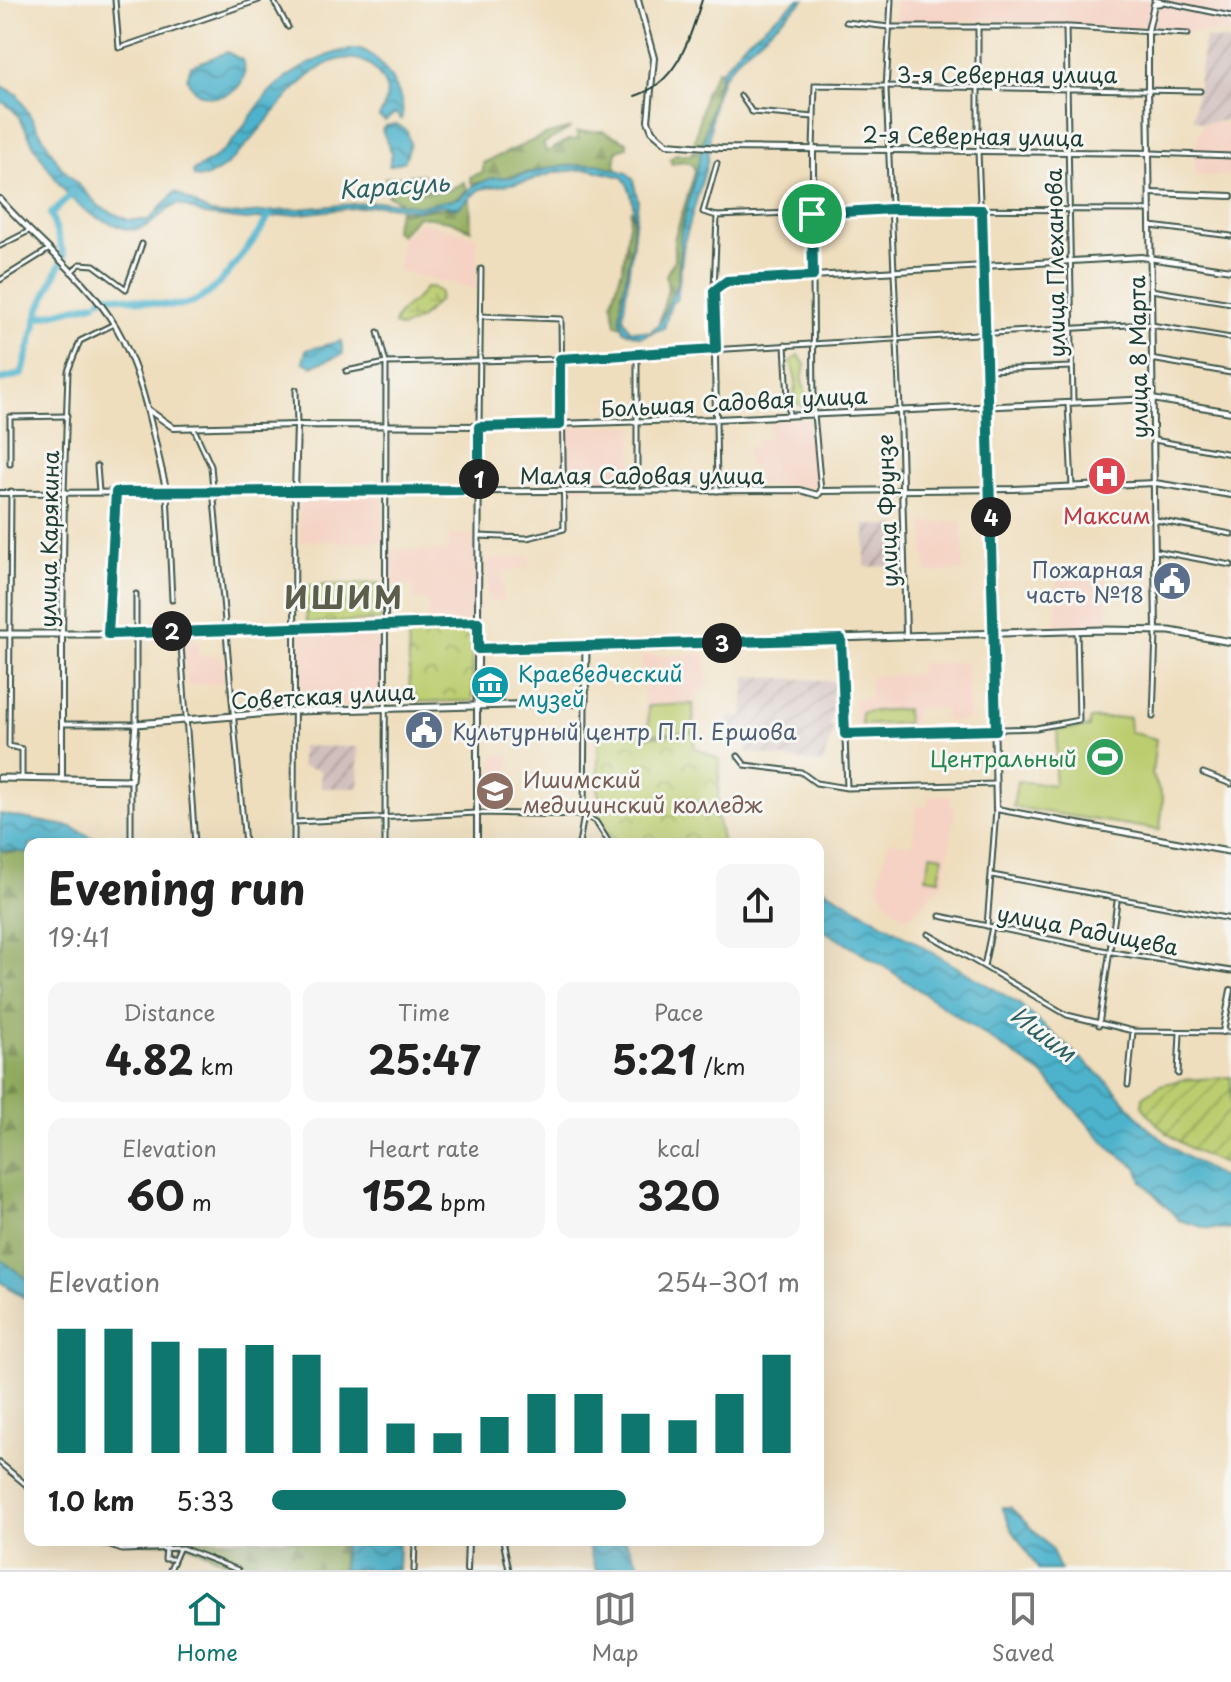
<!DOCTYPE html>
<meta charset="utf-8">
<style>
:root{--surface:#fff;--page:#f6f6f6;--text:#222;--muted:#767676;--line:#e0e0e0;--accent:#0f766e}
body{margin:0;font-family:"Playpen Sans",sans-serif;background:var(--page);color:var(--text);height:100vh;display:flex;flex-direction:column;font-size:30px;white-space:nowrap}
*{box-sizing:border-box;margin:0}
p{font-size:26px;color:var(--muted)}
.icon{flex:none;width:44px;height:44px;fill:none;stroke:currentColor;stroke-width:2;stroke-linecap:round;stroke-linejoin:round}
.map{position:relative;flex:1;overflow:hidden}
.details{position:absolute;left:24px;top:838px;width:800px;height:708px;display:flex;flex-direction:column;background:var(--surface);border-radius:16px;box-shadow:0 8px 32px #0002}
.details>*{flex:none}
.pin{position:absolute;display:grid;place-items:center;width:68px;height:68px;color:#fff;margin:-34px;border:4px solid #fff;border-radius:50%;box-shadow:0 2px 8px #0007}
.km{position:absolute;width:40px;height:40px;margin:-20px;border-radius:50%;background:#222;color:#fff;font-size:22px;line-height:40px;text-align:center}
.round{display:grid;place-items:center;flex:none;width:84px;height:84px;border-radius:16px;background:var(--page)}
.summary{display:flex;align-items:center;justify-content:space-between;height:136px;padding:0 24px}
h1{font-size:44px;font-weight:700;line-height:60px}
.metrics{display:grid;grid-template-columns:repeat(3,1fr);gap:12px;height:136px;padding:8px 24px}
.metrics div{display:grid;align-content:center;border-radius:16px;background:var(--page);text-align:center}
.metrics b{font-size:40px;font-weight:700}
.metrics small{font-size:22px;font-weight:400}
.metrics p{font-size:22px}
.chart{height:224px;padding:16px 24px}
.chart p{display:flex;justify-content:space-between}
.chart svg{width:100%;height:144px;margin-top:8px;stroke:var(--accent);stroke-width:6}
ul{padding:0 24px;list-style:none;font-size:26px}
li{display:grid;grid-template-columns:128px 96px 1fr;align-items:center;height:60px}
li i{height:20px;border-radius:10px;background:var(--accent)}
.tab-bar{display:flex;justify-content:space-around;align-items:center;height:112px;border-top:2px solid var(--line);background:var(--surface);font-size:22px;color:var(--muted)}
.tab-bar a{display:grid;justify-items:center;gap:4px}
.tab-bar .selected{color:var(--accent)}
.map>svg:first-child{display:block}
</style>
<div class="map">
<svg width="1231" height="1570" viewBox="0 0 1231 1570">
<defs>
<pattern id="industrial-furrows" width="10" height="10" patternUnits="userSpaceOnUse" patternTransform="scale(2)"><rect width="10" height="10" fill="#d1bfbd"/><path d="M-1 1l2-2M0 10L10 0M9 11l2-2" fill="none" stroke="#a99c9a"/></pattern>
<pattern id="forest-firs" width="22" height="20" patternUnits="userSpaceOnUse" patternTransform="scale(2)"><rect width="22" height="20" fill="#95b062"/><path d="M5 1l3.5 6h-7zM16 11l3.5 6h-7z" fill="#799052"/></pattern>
<pattern id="wetland-marsh" width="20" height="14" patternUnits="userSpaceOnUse" patternTransform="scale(2)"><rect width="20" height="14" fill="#bccd70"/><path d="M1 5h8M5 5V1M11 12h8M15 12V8" fill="none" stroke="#98a85d"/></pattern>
<pattern id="park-crowns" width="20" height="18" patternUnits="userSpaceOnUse" patternTransform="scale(2)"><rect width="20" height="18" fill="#bccd70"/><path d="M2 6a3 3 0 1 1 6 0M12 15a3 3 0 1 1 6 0" fill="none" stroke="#98a85d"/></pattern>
<pattern id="garden-furrows" width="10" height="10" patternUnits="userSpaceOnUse" patternTransform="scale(2)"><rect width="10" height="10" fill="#bccd70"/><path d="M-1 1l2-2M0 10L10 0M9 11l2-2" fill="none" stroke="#98a85d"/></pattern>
<pattern id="water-waves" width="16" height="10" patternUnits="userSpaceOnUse" patternTransform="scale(2)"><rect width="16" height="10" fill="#4db3cc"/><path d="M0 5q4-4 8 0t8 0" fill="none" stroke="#3f93a6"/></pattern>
</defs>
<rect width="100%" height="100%" fill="#f6f6f2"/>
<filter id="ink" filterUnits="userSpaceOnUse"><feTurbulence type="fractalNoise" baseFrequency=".0125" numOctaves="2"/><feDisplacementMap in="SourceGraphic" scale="16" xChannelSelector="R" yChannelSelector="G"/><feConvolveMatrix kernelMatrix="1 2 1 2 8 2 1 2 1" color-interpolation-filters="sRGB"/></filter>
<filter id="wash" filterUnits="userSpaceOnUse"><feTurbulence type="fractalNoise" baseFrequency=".006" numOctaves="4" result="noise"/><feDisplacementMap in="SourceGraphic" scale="32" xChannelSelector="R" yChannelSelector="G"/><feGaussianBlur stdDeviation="1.8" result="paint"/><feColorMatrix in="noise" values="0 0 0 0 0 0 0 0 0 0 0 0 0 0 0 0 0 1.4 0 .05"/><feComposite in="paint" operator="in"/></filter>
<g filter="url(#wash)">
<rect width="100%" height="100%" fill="#efdebe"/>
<!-- built -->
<g fill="#f5d2c3">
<polygon points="896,0 1231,0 1231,34 983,20 894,24"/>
<polygon points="1202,123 1231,123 1231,176 1195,176 1195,147"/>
<polygon points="420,222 477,237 477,289 397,271 402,239"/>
<polygon points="810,419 817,486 757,486 756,468 748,468 746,447 757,447 757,439 769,438 769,421"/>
<polygon points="633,425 632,487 565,488 563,427"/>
<polygon points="300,496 383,497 383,542 300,541"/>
<polygon points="962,521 964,571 926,573 923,523"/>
<polygon points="450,535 476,535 475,621 428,622 428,600 413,600 413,586 389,586 389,550 449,550"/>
<polygon points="530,555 529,567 503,572 503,601 488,601 486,560"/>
<polygon points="1106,568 1109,628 1057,629 1057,569"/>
<polygon points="380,629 382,705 302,707 302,630"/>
<polygon points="198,640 199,656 222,655 224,683 187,686 183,641"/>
<polygon points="705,654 707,690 696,691 695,732 647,737 640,656"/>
<polygon points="967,662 969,720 946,721 945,708 915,709 914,723 854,725 853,699 870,698 870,676 919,674 919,664"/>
<polygon points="494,755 510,755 509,810 482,810 480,771 494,771"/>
<polygon points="928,796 951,796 951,806 956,807 944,881 911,916 903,916 891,907 877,887 889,841 909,845 913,841 916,805 928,805"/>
</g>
<!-- industrial -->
<g fill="url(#industrial-furrows)">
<polygon points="1205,38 1231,41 1231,120 1202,123 1193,119"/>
<polygon points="865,525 897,526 897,566 865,567"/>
<polygon points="746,676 834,681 830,726 834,727 823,764 746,752 746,744 740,743 727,728 729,716 743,717"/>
<polygon points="301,746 357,747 359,788 321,788 320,770 301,766"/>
</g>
<!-- grass -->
<g fill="#bccd70" stroke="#6e8552" stroke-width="2">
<polygon points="693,704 694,732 649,734 648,706"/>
<polygon points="1129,717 1130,732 1156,739 1152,774 1163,799 1160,830 1013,807 1017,781 1054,785 1058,730 1089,727 1090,719"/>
<polygon points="931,854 943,856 939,879 926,877"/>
</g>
<!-- forest -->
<g fill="url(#forest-firs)" stroke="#5a764b" stroke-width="2">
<polygon points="717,70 721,71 702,144 694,145 705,93"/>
<polygon points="571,128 543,144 547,152 568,140 579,139 576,132 603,131 627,142 627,147 617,150 615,165 619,172 598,164 553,167 472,184 470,177 483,172 483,163 545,135"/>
<polygon points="693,151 702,152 681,232 678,281 658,327 668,289 666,275 674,261 674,240 695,172 692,164 682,161 672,164 670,159 676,154 691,155"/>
<path d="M423,174L425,184L420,188L449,190L464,182L467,189C458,203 420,210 404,204C400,203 394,197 387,195L385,178Z"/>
<path d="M470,198L471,230L450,221L418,216L400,235L394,229L399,210C416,214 438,206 458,208Z"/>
<path d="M631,209C642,248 615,288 622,326L616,324L612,302L623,266Z"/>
<polygon points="0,850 30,853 30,1281 0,1259"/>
<polygon points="141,1540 341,1540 343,1570 243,1570 183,1542 144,1543"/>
</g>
<!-- wetland -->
<path fill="url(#wetland-marsh)" stroke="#6e8552" stroke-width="2" d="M432,287L440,292L439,300L420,319L402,328L394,325C399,305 416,305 425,288Z"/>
<!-- park -->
<g fill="url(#park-crowns)" stroke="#6e8552" stroke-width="2">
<polygon points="799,355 805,365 802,380 808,401 803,407 793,401 796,381 791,361"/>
<polygon points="380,583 381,621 307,623 305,586"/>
<polygon points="472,627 473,701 410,702 408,628"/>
<polygon points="906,709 907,723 862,725 861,712"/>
<polygon points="695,732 694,747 720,760 717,817 723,844 615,844 598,821 598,733 645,733 646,737"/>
</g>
<!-- garden -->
<path fill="url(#garden-furrows)" stroke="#6e8552" stroke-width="2" d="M1231,1077V1166C1197,1155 1163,1136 1142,1106L1143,1097L1161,1085L1181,1080Z"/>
<!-- water -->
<g fill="url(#water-waves)" stroke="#367880" stroke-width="2">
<path d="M798,0H804L739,57L722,78L713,105L707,163L684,243L677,299L671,304L664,328L641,337L624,331L620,317C621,282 649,207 622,177L589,169L556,172L528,181L480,189L458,208L442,205L418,210L380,205L246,220L205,215L179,204C162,209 156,225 138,229C127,232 118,225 108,222C75,212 54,178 36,149C25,131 21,110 0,101V85L17,94L61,167L100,207L128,220H149L175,192L211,213L231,215L385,201L419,206L460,198L473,186L492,178L514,177L553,167L598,164L627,173L633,179L638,201L623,317L630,330L650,332L660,323L678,281L681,232L721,71L745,42Z"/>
<path d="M360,49C380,54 410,100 401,119L395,113L385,121L379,117C392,94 389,84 369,64C302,27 245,188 194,177L193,171C234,150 240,129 266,96C283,75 334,47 360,49Z"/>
<path d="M227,52L242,60C257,94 199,114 187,78L191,66Z"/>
<polygon points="397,124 407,131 410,143 405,161 389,166 392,153 382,130 385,126"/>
<polygon points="341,341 343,354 312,366 303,362 306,350"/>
<polygon points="0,814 72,827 104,844 30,844 30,853 0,850"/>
<polygon points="818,885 1018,1003 1111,1085 1148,1128 1180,1153 1231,1183 1231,1229 1206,1228 1179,1220 1142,1181 1137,1167 1112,1150 1042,1074 888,969 818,927"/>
<polygon points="0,1259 30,1281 30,1302 0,1281"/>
<polygon points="1002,1507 1010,1507 1051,1548 1060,1570 1039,1570 1011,1528"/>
<polygon points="344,1540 399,1540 398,1570 343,1570"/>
<polygon points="586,1540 625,1540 643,1570 596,1570"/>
</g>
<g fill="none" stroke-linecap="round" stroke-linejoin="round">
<!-- river -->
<g stroke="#4db3cc" stroke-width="7">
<path d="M101,299L106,295C168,301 188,326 233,267C246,250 260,234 269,215"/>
<polyline points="37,318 95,303"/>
<polyline points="0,380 22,374 40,308 64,256 51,214 73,193"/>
</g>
</g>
</g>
<g filter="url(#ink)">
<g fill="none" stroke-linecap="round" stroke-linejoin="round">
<!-- minor casing -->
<g stroke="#3e5549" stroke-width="7">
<g id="minor">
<polyline points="115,0 119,48 259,0"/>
<polyline points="273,0 288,27"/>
<polyline points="891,0 886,89 900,410"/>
<polyline points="1154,0 1231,16"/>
<polyline points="846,22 889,27 1070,27 1188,34"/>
<polyline points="978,26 978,151 988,406"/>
<polyline points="1066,27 1073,402"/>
<polyline points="741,96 752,112 814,117"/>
<polyline points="813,149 815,85 1200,91"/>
<polyline points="1151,153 1231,156"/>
<polyline points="717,163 703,212 717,216 891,209 1150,210"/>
<polyline points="1151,226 1231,236"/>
<polyline points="0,246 29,231"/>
<polyline points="71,272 80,264 94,265 126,289 142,244"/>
<polyline points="813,276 814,414 821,491"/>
<polyline points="0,280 48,250"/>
<polyline points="1151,290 1231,303"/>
<polyline points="714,291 717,216"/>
<polyline points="378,332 386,363 560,359 1145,324 1231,338"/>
<polyline points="785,345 789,416"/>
<polyline points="1151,359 1231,373"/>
<polyline points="988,370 1072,367"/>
<polyline points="346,371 386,363 385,844"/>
<polyline points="296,390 297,425"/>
<polyline points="1068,403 1072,487"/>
<polyline points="716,419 717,491"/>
<polyline points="479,425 481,269"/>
<polyline points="194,429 211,466 245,844"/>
<polyline points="1154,440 1231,454"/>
<polyline points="10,464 10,417 67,416"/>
<polyline points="97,466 99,492"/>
<polyline points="637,490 637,354"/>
<polyline points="11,492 9,746 22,749 22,778"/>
<polyline points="64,492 68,371 80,341 114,324"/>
<polyline points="167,492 172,600"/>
<polyline points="1156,520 1231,534"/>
<polyline points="479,536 527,538 564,529 561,319 480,316"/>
<polyline points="1156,551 1231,565"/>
<polyline points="180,631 195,844"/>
<polyline points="108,632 116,492"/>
<polyline points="841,639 847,787"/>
<polyline points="1153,717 1156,633"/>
<polyline points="62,724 136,724 136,594"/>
<polyline points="845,734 1036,728 1079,720 1077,631"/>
<polyline points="738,756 745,765 801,772 816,783 847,788 996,784"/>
<polyline points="1203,773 1231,784"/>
<polyline points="295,822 477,813 584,815 596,822 610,844"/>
<polyline points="131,844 131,780"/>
<polyline points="294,844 295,492"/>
<polyline points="579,844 584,815 585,704"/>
<polyline points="992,875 1231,919"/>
<polyline points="940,916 1112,952 1231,971"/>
<polyline points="987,926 996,810"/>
<polyline points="928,934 1067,1015 1133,1031 1231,1032"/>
<polyline points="984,966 992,927"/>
<polyline points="1099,1025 1117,902"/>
<polyline points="1178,1074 1180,1033"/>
<polyline points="1128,1085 1133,1031"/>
<polyline points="0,1463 30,1488"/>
<polyline points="93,1540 122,1550 182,1548 238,1570"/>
<polyline points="503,1540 509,1570"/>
<polyline points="166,1548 165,1559 172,1559"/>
<polyline points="170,1570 179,1549"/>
<polyline points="414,1570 415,1544 418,1540"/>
</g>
</g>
<!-- tertiary casing -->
<g stroke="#3e5549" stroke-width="8">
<g id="tertiary">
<polyline points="638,0 654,58 648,121 652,131 667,144 720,148 1150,153"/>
<polyline points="813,149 813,276"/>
<polyline points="1150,193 1231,196"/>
<polyline points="988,406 996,809 1231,852"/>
<polyline points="147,409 174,428 297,425"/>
<polyline points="900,410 906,635"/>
<polyline points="716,419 1152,399 1231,412"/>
<polyline points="295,492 800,490 818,495 821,491 1013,489 1155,483 1231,495"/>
<polyline points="478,622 479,427"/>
<polyline points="1156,630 1148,86 1148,31 1154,4 1161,3"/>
<polyline points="62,635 64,492"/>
<polyline points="477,706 477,844"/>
<polyline points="1223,1032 1231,990"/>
<polyline points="467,1570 468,1540"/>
</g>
</g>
<!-- secondary casing -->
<g stroke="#3e5549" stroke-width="8">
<g id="secondary">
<path d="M0,199C37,242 86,277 116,327C144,375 153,438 167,492"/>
<polyline points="0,493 295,492 297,425 487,426 716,419 714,291 727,281 1141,257 1231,270"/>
<polyline points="62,779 62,635"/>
</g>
</g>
<!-- primary casing -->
<g stroke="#3e5549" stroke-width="9">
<g id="primary">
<polyline points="0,634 108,634 478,622 477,705"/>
<polyline points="478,649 1101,630 1170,631 1231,642"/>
<polyline points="0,778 131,780 136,724 295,711 585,703 586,647"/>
</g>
</g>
<!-- minor -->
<use href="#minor" stroke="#fff" stroke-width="3"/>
<!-- tertiary -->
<use href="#tertiary" stroke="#fff" stroke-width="4"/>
<!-- secondary -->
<use href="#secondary" stroke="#fff" stroke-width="4"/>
<!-- primary -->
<use href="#primary" stroke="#fff" stroke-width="5"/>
<!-- rail -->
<path stroke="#1f3d34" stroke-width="2" d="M635,96C678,83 689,39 702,0"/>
</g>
</g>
<g fill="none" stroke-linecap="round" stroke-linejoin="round" filter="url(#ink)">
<!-- route casing -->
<g stroke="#fff" stroke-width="16">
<polygon id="route" points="891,209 982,210 996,730 845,734 841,639 478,649 478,622 108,634 116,492 479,490 479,427 560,425 560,359 716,349 714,291 727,281 813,276 812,214"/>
</g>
<!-- route -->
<use href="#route" stroke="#0f766e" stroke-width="10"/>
</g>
<!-- icons -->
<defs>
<g id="hospital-disc" transform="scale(2)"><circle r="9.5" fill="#e0444e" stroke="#f6f6f2"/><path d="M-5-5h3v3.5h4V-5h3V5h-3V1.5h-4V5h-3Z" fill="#fff"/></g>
<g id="civic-disc" transform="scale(2)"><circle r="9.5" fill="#5c6f8a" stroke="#f6f6f2"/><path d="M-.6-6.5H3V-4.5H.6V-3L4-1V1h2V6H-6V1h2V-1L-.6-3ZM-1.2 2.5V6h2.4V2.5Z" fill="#fff"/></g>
<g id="museum-disc" transform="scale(2)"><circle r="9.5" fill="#0f9aa8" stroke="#f6f6f2"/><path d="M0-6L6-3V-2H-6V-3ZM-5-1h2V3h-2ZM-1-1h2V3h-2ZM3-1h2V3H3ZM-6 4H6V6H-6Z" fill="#fff"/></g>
<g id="stadium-disc" transform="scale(2)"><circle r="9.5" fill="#2e9e5b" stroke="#f6f6f2"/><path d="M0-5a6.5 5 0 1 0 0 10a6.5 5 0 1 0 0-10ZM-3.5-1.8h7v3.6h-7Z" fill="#fff"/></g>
<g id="university-disc" transform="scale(2)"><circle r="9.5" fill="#8d6e63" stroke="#f6f6f2"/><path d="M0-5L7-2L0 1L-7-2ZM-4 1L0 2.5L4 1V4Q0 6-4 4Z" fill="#fff"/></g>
</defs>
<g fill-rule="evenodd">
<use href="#hospital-disc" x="1107" y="476"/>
<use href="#civic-disc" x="1172" y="581"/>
<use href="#museum-disc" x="490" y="685"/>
<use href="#civic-disc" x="424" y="730"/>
<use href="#stadium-disc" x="1105" y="757"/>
<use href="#university-disc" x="495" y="791"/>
</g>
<g text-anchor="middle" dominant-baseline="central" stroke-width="6" stroke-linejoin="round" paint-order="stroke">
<!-- street labels -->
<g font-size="22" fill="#1f3d34" stroke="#f6f6f2">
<text x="1007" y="73">3-я Северная улица</text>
<text transform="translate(973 135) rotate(1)">2-я Северная улица</text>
<text transform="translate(1054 263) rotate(-91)">улица Плеханова</text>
<text transform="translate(1137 357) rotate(-91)">улица 8 Марта</text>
<text transform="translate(734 401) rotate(-3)">Большая Садовая улица</text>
<text x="642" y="474">Малая Садовая улица</text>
<text transform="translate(886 511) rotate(-92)">улица Фрунзе</text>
<text transform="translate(48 539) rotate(-89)">улица Карякина</text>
<text transform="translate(323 695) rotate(-3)">Советская улица</text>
<text transform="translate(1088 929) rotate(11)">улица Радищева</text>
</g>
<!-- health labels -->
<g font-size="22" fill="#be3a42" stroke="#f6f6f2">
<text x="1107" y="514">Максим</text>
</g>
<!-- service labels -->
<g font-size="22" fill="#4e5e75" stroke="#f6f6f2" text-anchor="end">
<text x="1144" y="568">Пожарная<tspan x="1144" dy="25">часть №18</tspan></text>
<text x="452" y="730" text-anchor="start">Культурный центр П.П. Ершова</text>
</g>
<!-- culture labels -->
<g font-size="22" fill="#0d838f" stroke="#f6f6f2" text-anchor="start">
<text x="518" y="672">Краеведческий<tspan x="518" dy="25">музей</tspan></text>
</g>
<!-- leisure labels -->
<g font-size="22" fill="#27864d" stroke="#f6f6f2" text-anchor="end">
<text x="1077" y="757">Центральный</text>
</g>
<!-- education labels -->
<g font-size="22" fill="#785e54" stroke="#f6f6f2" text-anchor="start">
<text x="523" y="778">Ишимский<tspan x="523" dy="25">медицинский колледж</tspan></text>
</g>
<!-- water labels -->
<g font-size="24" font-style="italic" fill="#2d6062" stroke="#f6f6f2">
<text transform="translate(394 185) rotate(-4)">Карасуль</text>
<text transform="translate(1044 1033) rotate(37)">Ишим</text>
</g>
<!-- district labels -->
<g font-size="30" font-weight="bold" letter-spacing="2" fill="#5c5d4b" stroke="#f6f6f2">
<text x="344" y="596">ИШИМ</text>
</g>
</g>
</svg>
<div class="pin" style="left:812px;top:214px;background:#1e9e55"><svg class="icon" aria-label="arrive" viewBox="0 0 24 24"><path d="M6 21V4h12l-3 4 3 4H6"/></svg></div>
<b class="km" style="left:479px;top:479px">1</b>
<b class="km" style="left:172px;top:631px">2</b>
<b class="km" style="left:722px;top:643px">3</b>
<b class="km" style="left:991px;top:517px">4</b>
<section class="details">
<div class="summary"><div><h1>Evening run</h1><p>19:41</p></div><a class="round"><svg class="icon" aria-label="share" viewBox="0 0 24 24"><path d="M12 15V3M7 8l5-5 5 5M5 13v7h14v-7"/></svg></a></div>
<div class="metrics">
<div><p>Distance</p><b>4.82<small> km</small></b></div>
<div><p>Time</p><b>25:47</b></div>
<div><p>Pace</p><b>5:21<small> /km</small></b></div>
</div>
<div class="metrics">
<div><p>Elevation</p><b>60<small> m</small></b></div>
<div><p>Heart rate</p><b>152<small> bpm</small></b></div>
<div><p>kcal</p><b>320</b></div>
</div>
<div class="chart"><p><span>Elevation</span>254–301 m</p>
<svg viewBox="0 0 160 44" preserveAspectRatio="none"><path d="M5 44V6M15 44V6M25 44V10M35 44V12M45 44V11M55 44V14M65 44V24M75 44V35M85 44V38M95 44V33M105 44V26M115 44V26M125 44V32M135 44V34M145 44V26M155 44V14"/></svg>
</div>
<ul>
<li><b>1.0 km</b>5:33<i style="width:67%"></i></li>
</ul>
</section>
</div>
<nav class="tab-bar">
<a class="selected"><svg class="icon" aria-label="home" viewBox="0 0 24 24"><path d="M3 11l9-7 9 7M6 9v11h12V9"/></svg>Home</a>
<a><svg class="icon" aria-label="map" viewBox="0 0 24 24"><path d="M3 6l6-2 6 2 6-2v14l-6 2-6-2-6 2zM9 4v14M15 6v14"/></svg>Map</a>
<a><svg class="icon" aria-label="saved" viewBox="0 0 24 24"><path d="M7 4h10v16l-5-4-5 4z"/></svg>Saved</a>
</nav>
